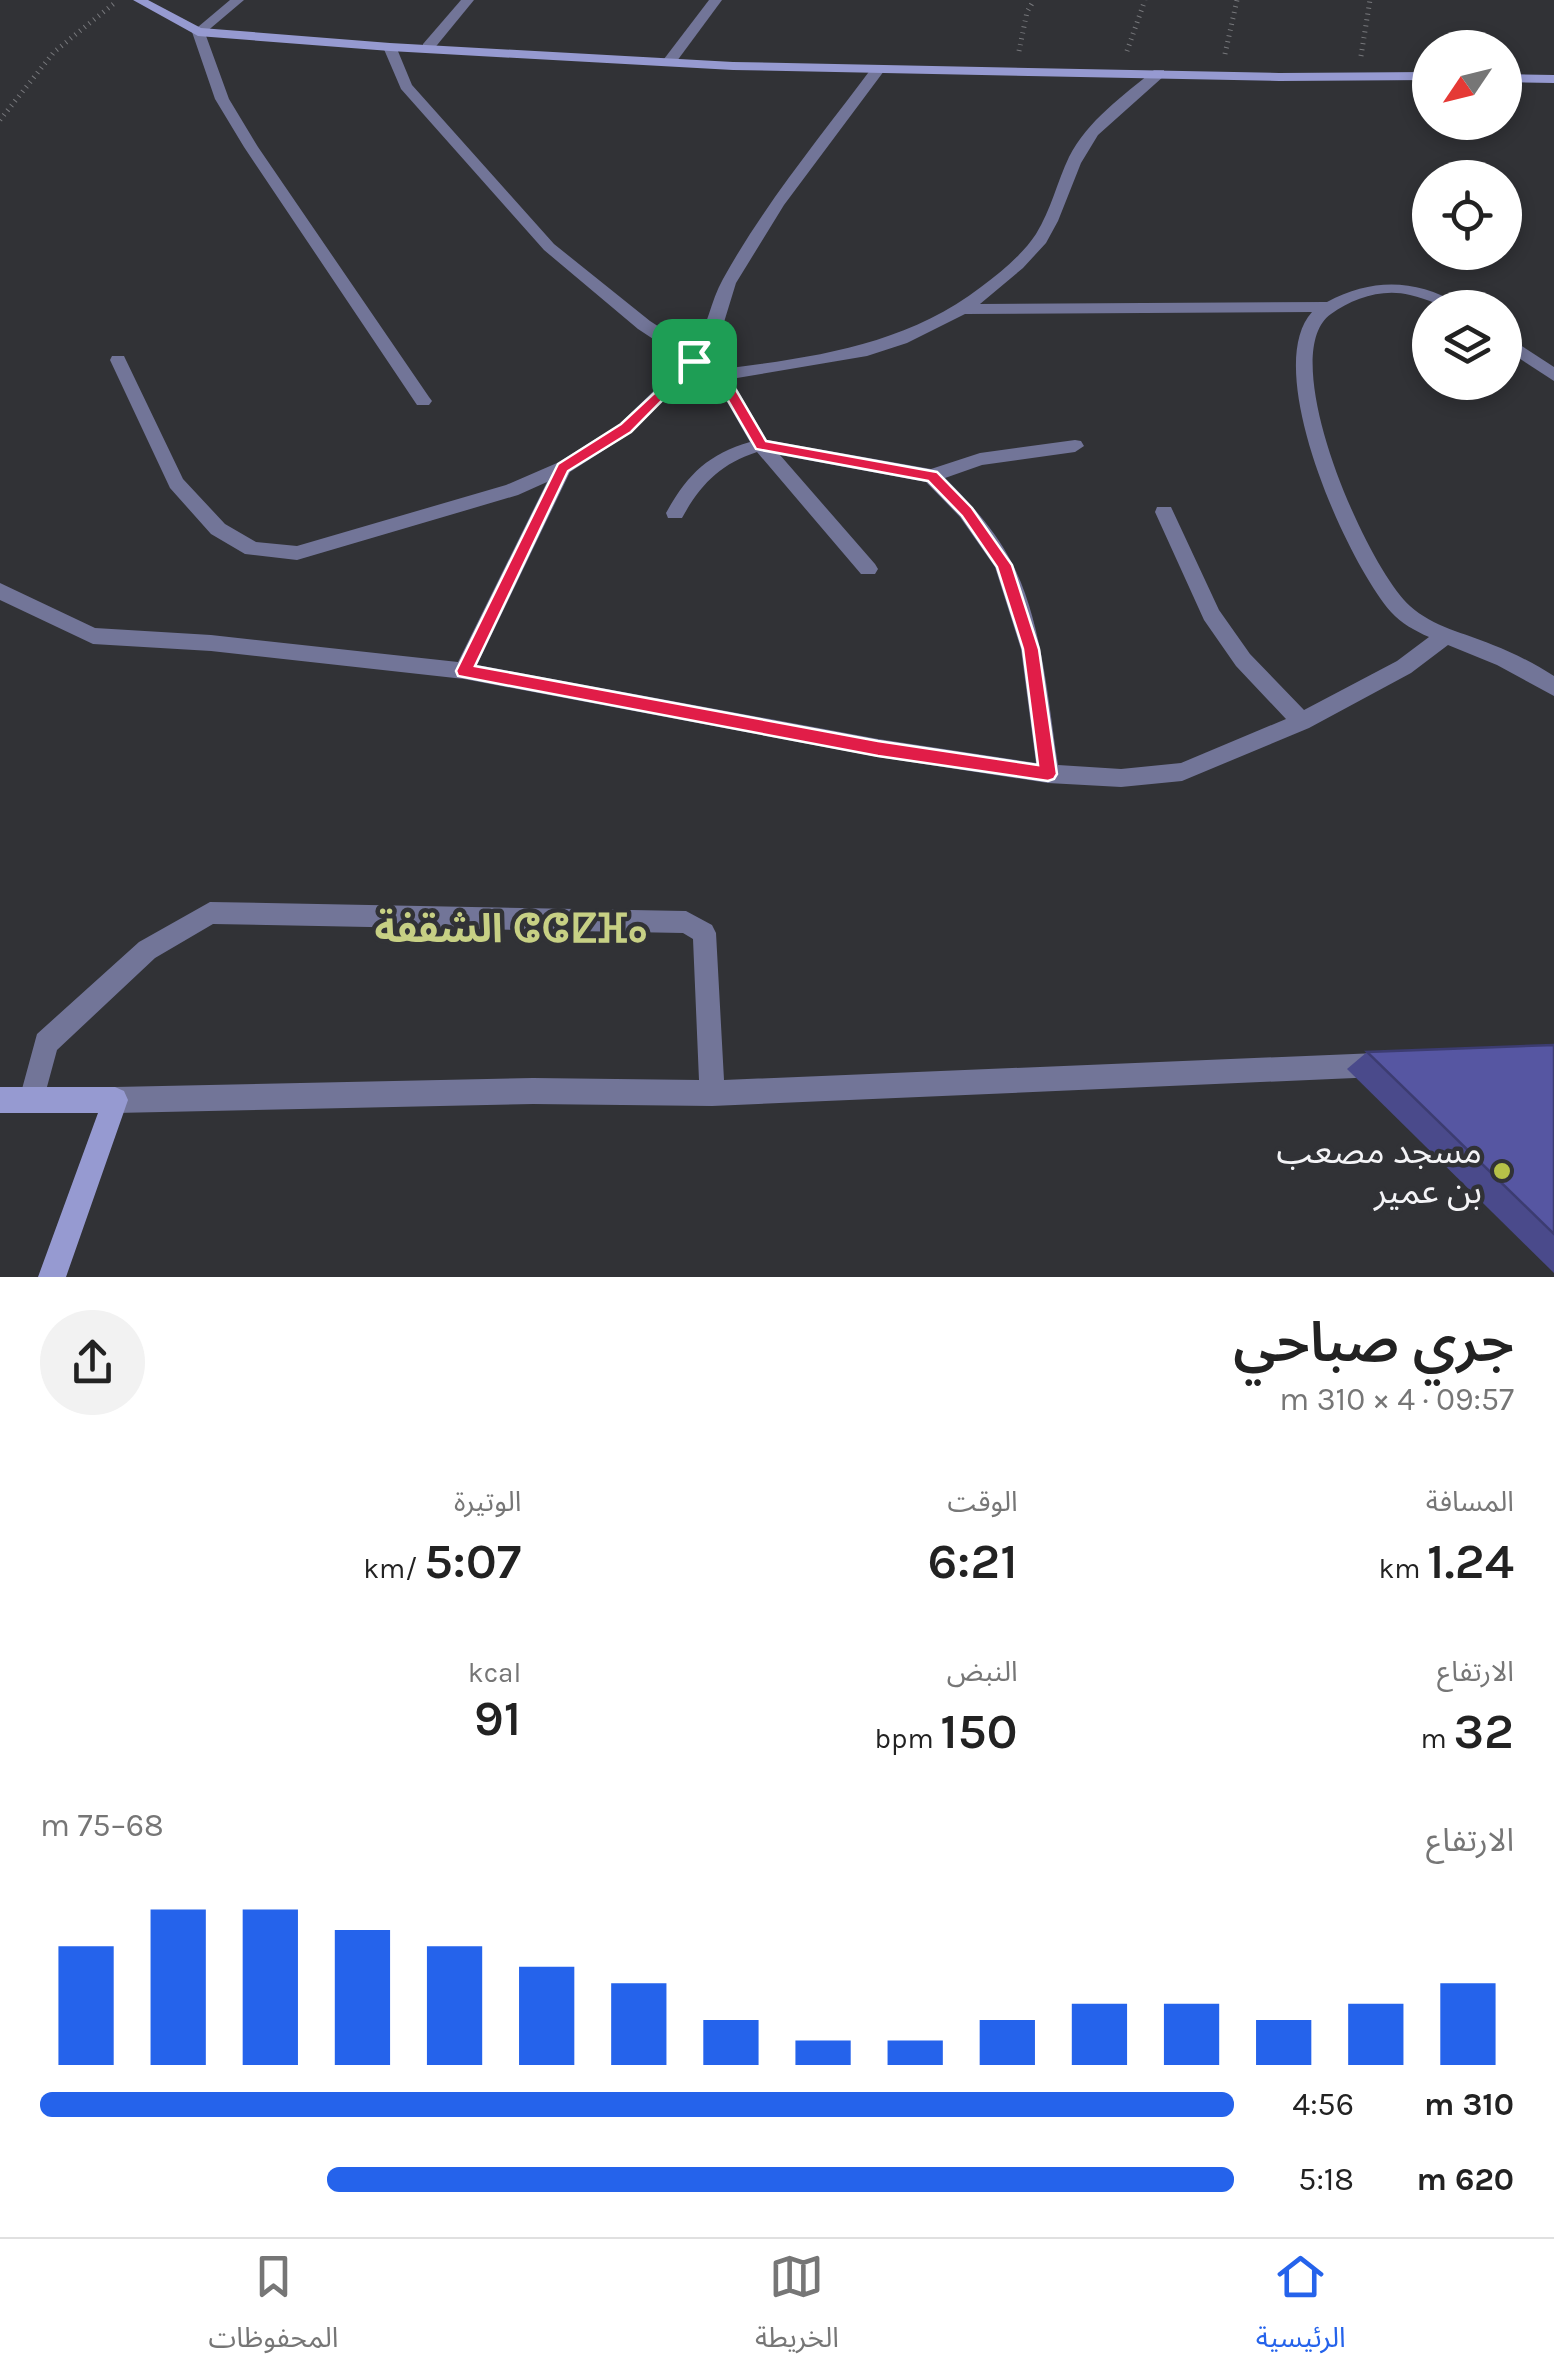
<!DOCTYPE html>
<html lang="ar">
<meta charset="utf-8">
<style>
:root{--surface:#fff;--page:#f2f2f2;--text:#222;--muted:#767676;--line:#e0e0e0;--accent:#2563eb}
body{margin:0;font-family:Karla,"Noto Sans Arabic","Noto Sans Tifinagh",sans-serif;background:var(--page);color:var(--text);direction:rtl;height:100vh;display:flex;flex-direction:column;font-size:38px;white-space:nowrap}
*{box-sizing:border-box;margin:0}
p{font-size:32px;color:var(--muted)}
.icon{flex:none;width:55px;height:55px;fill:none;stroke:currentColor;stroke-width:2;stroke-linecap:round;stroke-linejoin:round}
.map{position:relative;height:1277px;overflow:hidden;direction:ltr}
.details{display:flex;flex-direction:column;background:var(--surface);flex:1}
.details>*{flex:none}
.needle{width:65px;rotate:235deg}
.controls{position:absolute;left:1412px;top:30px;display:grid;gap:20px}
.controls a{display:grid;place-items:center;width:110px;height:110px;border-radius:50%;background:var(--surface);box-shadow:0 5px 15px #0003;font-size:50px}
.pin{position:absolute;display:grid;place-items:center;width:85px;height:85px;color:#fff;margin:-42px;border-radius:20px;box-shadow:0 5px 15px #0006}
.round{display:grid;place-items:center;flex:none;width:105px;height:105px;border-radius:52px;background:var(--page)}
.head{display:flex;align-items:center;justify-content:space-between;height:170px;padding:0 40px}
h1{font-size:55px;font-weight:600;line-height:75px}
.metrics{display:grid;grid-template-columns:repeat(3,1fr);gap:15px;height:170px;padding:10px 40px}
.metrics div{display:grid;align-content:center}
.metrics b{font-size:50px;font-weight:600}
.metrics small{font-size:28px;font-weight:400}
.metrics p{font-size:28px}
.chart{height:280px;padding:20px 40px}
.chart p{display:flex;justify-content:space-between}
.chart svg{width:100%;height:180px;margin-top:10px;stroke:var(--accent);stroke-width:6}
ul{padding:0 40px;list-style:none;font-size:32px}
li{display:grid;grid-template-columns:160px 120px 1fr;align-items:center;height:75px}
li i{height:25px;border-radius:12px;background:var(--accent)}
.dock{display:flex;justify-content:space-around;align-items:center;height:140px;border-top:2px solid var(--line);background:var(--surface);font-size:28px;color:var(--muted)}
.dock a{display:grid;justify-items:center;gap:5px}
.dock .active{color:var(--accent)}
.map>svg:first-child{display:block}
</style>
<div class="map">
<svg width="1554" height="1277" viewBox="0 0 1554 1277">
<rect width="100%" height="100%" fill="#313236"/>
<g fill="none" stroke-linecap="round" stroke-linejoin="round">
<!-- path -->
<g stroke="#77787c" stroke-width="5" stroke-dasharray="1 5" stroke-linecap="butt">
<polyline points="1019,51 1027,12 1034,0"/>
<polyline points="1127,51 1145,0"/>
<polyline points="1225,54 1237,0"/>
<polyline points="1361,56 1370,0"/>
<polyline points="0,120 54,52 117,1"/>
</g>
<!-- street -->
<g fill="#727598" fill-rule="evenodd">
<polygon points="230,0 244,0 205,33 229,99 258,147 429,397 432,401 429,405 417,405 244,147 215,99 192,32"/>
<polygon points="461,0 474,0 433,50 423,50 423,44"/>
<polygon points="709,0 722,0 674,65 664,65 664,59"/>
<path d="M385,44H395L412,85L554,244L650,321L693,349C708,327 710,302 723,279C765,203 822,135 874,65H884V71L784,205L736,283L721,332L705,357L723,369C816,357 905,345 981,287C1001,272 1022,255 1036,234C1051,210 1057,182 1069,157C1088,120 1123,96 1154,70H1164V76L1098,135L1081,163L1058,221L1046,243L1023,268L980,304L1327,302C1373,278 1414,279 1459,304L1461,308C1441,308 1429,299 1410,295C1383,288 1353,298 1331,314C1273,355 1367,568 1410,606C1433,627 1465,633 1493,645C1514,653 1535,664 1554,676V696L1497,665L1448,645L1411,673L1309,728L1182,781L1121,787L1048,783L878,757L464,679L211,651L93,644L0,600V583L95,628L211,635L458,662L547,482L518,495L297,560L245,554L211,534L170,488L110,360L112,356H124L183,479L225,524L256,542L297,546L506,485L557,463L620,424L685,360L638,329L544,250L401,89L383,47ZM1312,312C1260,369 1347,562 1391,612C1401,623 1415,631 1429,637L1397,661L1304,710L1250,654L1219,610L1171,507H1157L1155,512L1204,620L1236,666L1286,719L1181,763L1121,769L1058,765C1048,700 1042,621 1012,563C996,531 970,503 945,478L982,465L1075,452L1084,446L1081,441L1075,440L980,453L931,469L767,440L731,379L867,356L907,343L965,314ZM697,368L714,379L750,442C708,454 687,475 666,513L668,518H682C700,485 720,464 757,452L861,574H875L878,569L875,564L780,455L926,482L960,517L995,567L1021,649L1036,763L878,739L477,665L570,472L632,432Z"/>
<polygon points="1505,335 1554,367 1554,381 1505,349"/>
<polygon points="210,902 686,911 712,925 716,933 724,1080 1377,1053 1386,1056 1389,1065 1386,1074 1377,1077 712,1106 533,1104 115,1113 106,1109 102,1100 106,1091 115,1087 533,1078 699,1080 693,939 683,933 213,924 155,958 57,1050 41,1109 32,1113 23,1109 19,1100 37,1034 139,942"/>
</g>
<!-- secondary -->
<g fill="#969ad1" fill-rule="evenodd">
<polygon points="133,0 148,0 201,28 390,43 733,62 1279,73 1430,72 1430,80 1279,81 733,70 390,51 198,36"/>
<polygon points="1505,74 1554,75 1554,83 1505,82"/>
<polygon points="0,1087 115,1087 124,1091 128,1100 66,1277 38,1277 98,1113 0,1113"/>
</g>
</g>
<!-- wall -->
<polygon fill="#4a4a8b" points="1554,1045 1554,1273 1347,1069 1367,1052"/>
<!-- building -->
<polygon fill="#5656a2" stroke="#3c3c71" stroke-width="2.5" points="1554,1045 1554,1234 1367,1052"/>
<!-- route -->
<path fill="#e11d48" stroke="#fff" stroke-width="2.5" fill-rule="evenodd" d="M694,356L725,371L766,441L937,472L972,508L1012,565L1039,649L1057,774L1054,779L1048,781L878,756L458,676L456,671L558,464L621,424ZM695,367L715,378L756,449L928,481L962,516L997,567L1023,649L1038,765L878,741L475,666L568,471L631,432Z"/>
<!-- markers -->
<circle fill="#b6c148" stroke="#313236" stroke-width="4" cx="1502" cy="1171" r="10"/>
<g text-anchor="middle" dominant-baseline="central" stroke-width="9" stroke-linejoin="round" paint-order="stroke">
<!-- near-poi labels -->
<g font-size="35" fill="#f3f3f6" stroke="#313236" text-anchor="end">
<text x="1482" y="1151">مسجد مصعب<tspan x="1482" dy="40">بن عمير</tspan></text>
</g>
<!-- district labels -->
<g font-size="40" font-weight="bold" fill="#c7d084" stroke="#313236">
<text x="511" y="928">الشقفة ⵛⵛⵇⴼⴰ</text>
</g>
</g>
</svg>
<div class="controls">
<a><svg class="needle" viewBox="-14 -14 28 28"><path d="M0-13l5 13h-10z" fill="#e53935"/><path d="M0 13l5-13h-10z" fill="#767676"/></svg></a>
<a><svg class="icon" aria-label="locate" viewBox="0 0 24 24"><circle cx="12" cy="12" r="6"/><path d="M12 2v4M12 18v4M2 12h4M18 12h4"/></svg></a>
<a><svg class="icon" aria-label="layers" viewBox="0 0 24 24"><path d="M12 4l9 5-9 5-9-5zM3 14l9 5 9-5"/></svg></a>
</div>
<div class="pin" style="left:694px;top:361px;background:#1e9e55"><svg class="icon" aria-label="arrive" viewBox="0 0 24 24"><path d="M6 21V4h12l-3 4 3 4H6"/></svg></div>
</div>
<section class="details">
<div class="head"><div><h1>جري صباحي</h1><p>09:57 · 4 × 310 m</p></div><a class="round"><svg class="icon" aria-label="share" viewBox="0 0 24 24"><path d="M12 15V3M7 8l5-5 5 5M5 13v7h14v-7"/></svg></a></div>
<div class="metrics">
<div><p>المسافة</p><b>1.24<small> km</small></b></div>
<div><p>الوقت</p><b>6:21</b></div>
<div><p>الوتيرة</p><b>5:07<small> /km</small></b></div>
</div>
<div class="metrics">
<div><p>الارتفاع</p><b>32<small> m</small></b></div>
<div><p>النبض</p><b>150<small> bpm</small></b></div>
<div><p>kcal</p><b>91</b></div>
</div>
<div class="chart"><p><span>الارتفاع</span>68–75 m</p>
<svg viewBox="0 0 160 44" preserveAspectRatio="none"><path d="M5 44V15M15 44V6M25 44V6M35 44V11M45 44V15M55 44V20M65 44V24M75 44V33M85 44V38M95 44V38M105 44V33M115 44V29M125 44V29M135 44V33M145 44V29M155 44V24"/></svg>
</div>
<ul>
<li><b>310 m</b>4:56<i style="width:100%"></i></li>
<li><b>620 m</b>5:18<i style="width:76%"></i></li>
</ul>
</section>
<nav class="dock">
<a class="active"><svg class="icon" aria-label="home" viewBox="0 0 24 24"><path d="M3 11l9-7 9 7M6 9v11h12V9"/></svg>الرئيسية</a>
<a><svg class="icon" aria-label="map" viewBox="0 0 24 24"><path d="M3 6l6-2 6 2 6-2v14l-6 2-6-2-6 2zM9 4v14M15 6v14"/></svg>الخريطة</a>
<a><svg class="icon" aria-label="saved" viewBox="0 0 24 24"><path d="M7 4h10v16l-5-4-5 4z"/></svg>المحفوظات</a>
</nav>
